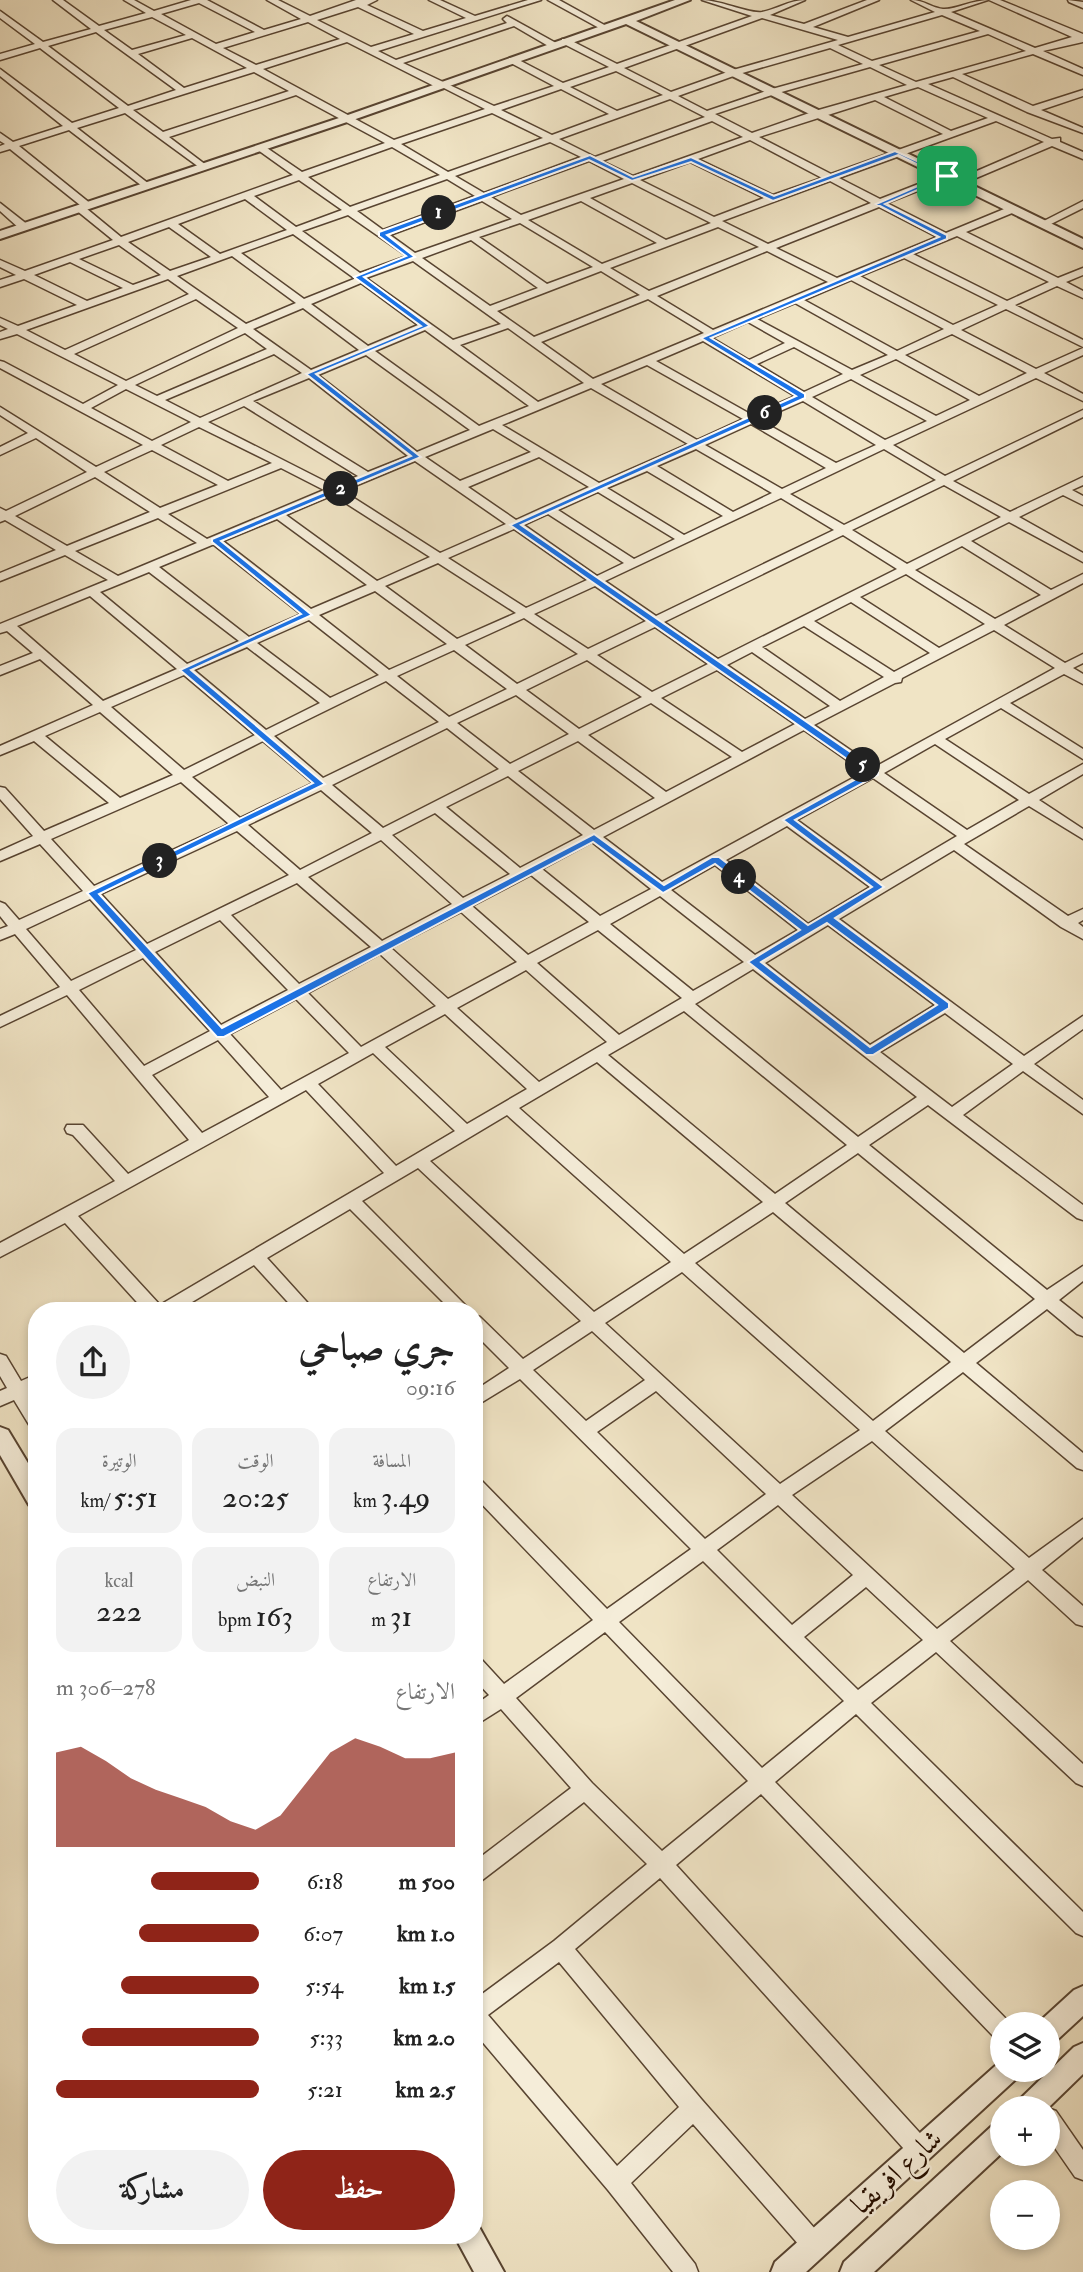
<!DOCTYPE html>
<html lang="ar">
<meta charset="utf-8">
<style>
:root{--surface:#fff;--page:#f2f2f2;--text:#222;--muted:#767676;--accent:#8f2418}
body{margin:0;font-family:"IM FELL Double Pica",Amiri,serif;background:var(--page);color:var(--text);direction:rtl;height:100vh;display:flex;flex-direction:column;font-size:26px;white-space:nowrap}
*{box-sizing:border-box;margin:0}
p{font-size:23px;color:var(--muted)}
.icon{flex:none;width:38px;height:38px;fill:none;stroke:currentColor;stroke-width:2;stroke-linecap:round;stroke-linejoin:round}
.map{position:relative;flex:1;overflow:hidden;direction:ltr}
.panel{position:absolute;left:28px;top:1302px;width:455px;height:942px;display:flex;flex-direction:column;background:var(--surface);border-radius:28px;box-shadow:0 4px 10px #0003;direction:rtl}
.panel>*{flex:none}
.tools{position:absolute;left:990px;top:2012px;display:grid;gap:14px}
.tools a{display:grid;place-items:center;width:70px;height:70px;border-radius:50%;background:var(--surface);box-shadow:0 4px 10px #0003;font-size:35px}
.pin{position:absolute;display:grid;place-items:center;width:60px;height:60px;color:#fff;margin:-30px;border-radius:14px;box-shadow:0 4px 10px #0006}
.km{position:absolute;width:35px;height:35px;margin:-18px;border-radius:50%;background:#222;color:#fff;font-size:19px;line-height:35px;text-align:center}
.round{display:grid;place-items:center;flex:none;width:74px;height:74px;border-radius:37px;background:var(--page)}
.headline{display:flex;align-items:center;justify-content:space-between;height:119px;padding:0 28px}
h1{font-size:38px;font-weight:600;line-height:52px}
.stats{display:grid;grid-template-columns:repeat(3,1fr);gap:10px;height:119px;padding:7px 28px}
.stats div{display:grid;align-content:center;border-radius:18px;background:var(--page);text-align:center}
.stats b{font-size:30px;font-weight:600}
.stats small{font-size:19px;font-weight:400}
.stats p{font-size:19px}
.chart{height:196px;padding:14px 28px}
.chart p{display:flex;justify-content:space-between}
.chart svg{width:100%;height:126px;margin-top:7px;fill:var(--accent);opacity:.7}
.button{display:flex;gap:14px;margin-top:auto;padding:14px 28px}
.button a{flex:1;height:80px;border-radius:42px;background:var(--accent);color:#fff;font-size:28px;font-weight:600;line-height:80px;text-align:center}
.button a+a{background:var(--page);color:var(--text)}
ul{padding:0 28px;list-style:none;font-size:23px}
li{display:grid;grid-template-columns:112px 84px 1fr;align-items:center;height:52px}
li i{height:18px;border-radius:9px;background:var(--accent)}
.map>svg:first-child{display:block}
</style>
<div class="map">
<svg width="1083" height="2272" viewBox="0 0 1083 2272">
<rect width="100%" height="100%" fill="#f0e4c5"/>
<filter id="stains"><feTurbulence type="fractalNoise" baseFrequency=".00286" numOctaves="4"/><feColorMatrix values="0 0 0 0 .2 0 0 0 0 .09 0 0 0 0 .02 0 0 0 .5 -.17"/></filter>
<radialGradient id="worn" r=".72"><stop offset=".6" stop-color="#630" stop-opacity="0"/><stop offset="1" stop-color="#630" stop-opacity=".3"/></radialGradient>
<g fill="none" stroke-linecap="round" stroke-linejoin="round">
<!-- minor casing -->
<g stroke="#584431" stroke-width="3">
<g id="minor">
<path d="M53,0H63L99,26L146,13L124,0H134L154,11L191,0H207L264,30L301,19L267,0H278L310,16L356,0H377L367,5L423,31L466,18L429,0H440L475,16L528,0H541L378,51L396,60L507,23L503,19L507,16L556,43V47H550L514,26L403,63L494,106L554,86L509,62V58H515L563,83L609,67L562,43V39H568L617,64L752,16L702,0C720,0 749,14 762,12C778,9 789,0 805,0L770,15L804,24L867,0H879L813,27L848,37L935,12L911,0C924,0 932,8 943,9C954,10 973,0 988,0L951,12L1035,48L1072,37L989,0H1000L1083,34V42L1043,51L1083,69V75L1033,54L962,74L1033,106L1083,90V96L1041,110L1083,128V133L1027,112L953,77L928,84L1052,139L1060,138V142L1083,152V159L1052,146L962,184H956V180L1044,142L996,121L839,178L880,199L944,174H950V178L887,203L946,233L1009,207H1017V211L966,232L1058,278L1083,268V275L1066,282L1083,291V298L1057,286L1015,305L1083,340V347L1006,309L961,330L1036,369L1083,348V355L1044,373L1083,394V401L1036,378L893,445L945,476L1083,410V417L953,481L1010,512L1083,477V485L1072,490L1083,496V505L1063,495L1019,517L1083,553V562L1009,522L971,541L1051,590L1083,574V583L1004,625L1065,663L1083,654V663L1073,668L1083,674V684L1064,674L1010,703L1083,749V759L1001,708L945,739L1029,794L1083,764V774L1039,800L1083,829V839L1029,806L964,844L1068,916L1083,909V920L1078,923L1083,927V939L1061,927L954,850L839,919L1024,1056L1083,1016V1029L1034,1064L1083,1100V1114L1023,1071L963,1115L1083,1205V1220L1077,1218L928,1105L869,1145L1047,1290L1083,1266V1281L1059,1300L1083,1319V1336L1077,1334L1047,1309L976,1363L1083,1453V1470L1077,1468L963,1372L885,1431L1029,1558L1083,1519V1537L1042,1570L1083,1606V1626L1076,1624L1028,1580L950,1641L1083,1764V1786L1076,1783L936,1652L871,1703L1083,1912V1936L1076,1933L856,1714L775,1782L1011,2024L1003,2025V2041L995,2038L761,1794L676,1865L929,2143L932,2151L929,2159L921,2162L913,2159L660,1878L575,1949L702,2100L823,2238L826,2246L823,2254L815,2257L807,2254L693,2124L631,2183L695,2264L698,2272H673L608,2190L474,2032V2000L554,1941L647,1864L584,1802L481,1881L474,1884V1862L571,1788L501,1709L474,1726V1706L489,1695L474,1679V1657L481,1659L504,1684L593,1620L474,1496V1477L480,1479L607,1609L691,1549L520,1379L474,1407V1391L509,1368L474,1333V1315L480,1317L523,1359L581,1321L418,1168L362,1201L471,1311H452L350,1209L267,1258L315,1311H296L254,1265L177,1311H145L65,1223L0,1257V1243L115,1181L73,1135L67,1133L65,1129L67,1125H83L128,1174L189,1140L67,995L0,1027V1016L60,987L15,934L0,940V929L8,926L0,916V902L5,904L19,920L83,891L40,844L0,861V851L33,836L0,799V787L5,788L44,831L109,803L34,741L0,755V746L93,705L40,659L0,675V666L33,653L7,631L0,633V624L108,580L65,555L0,581V573L56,550L5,520L0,522V508L6,511L87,472L36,438L0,455V447L28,433L0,415V407L96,467L143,445L0,368V361L4,362L83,404L118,385L17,334L0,339V332L8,329L0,325V318L18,326L77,305L24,279L0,287V280L16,275L0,267V260L25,271L113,240L76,210L75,208L80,205L10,149L0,152V146L5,144L0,141V133L13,142L63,126L0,76V69L72,123L119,108L40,48L0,60V54L35,44L0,18V11L43,42L91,29ZM199,3L255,32L216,44L161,14ZM358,7L414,34L371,47L317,20ZM942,15L980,31L872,61L838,45ZM152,17L186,35L132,50L104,30ZM762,18L838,40L733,70L671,92L624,68ZM308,22L340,39L256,65L223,48ZM96,32L176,90L128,106L48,46ZM988,34L1026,51L916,82L879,65ZM192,38L247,68L184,88L138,54ZM347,42L436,87H442L485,109L394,140L263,69ZM830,48L863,64L772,89L707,111L678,96L739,74ZM870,67L907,85L815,111L752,133L715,114L778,93ZM616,71L663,95L617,111L570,87ZM254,72L289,91L163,132L133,110ZM918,87L988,118L951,131L884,97ZM561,89L609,114L552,135L501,110ZM296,95L385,143L302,172L264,146H258V150L293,175L121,237L87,209L92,206L91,204L19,146L69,130L146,189L149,188V184L77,128L125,113L203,170L208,167L206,165L169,137ZM670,99L705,117L595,157L559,139ZM875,100L943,134L831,174L759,137ZM492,113L543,138L448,172L401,144ZM712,121L743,137L633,176L602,161ZM750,140L822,178L773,195L698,159ZM550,142L581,157L484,193L455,176ZM392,147L440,175L350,207L308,177ZM589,161L624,179L521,215L491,197ZM690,162L764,198L714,217L640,180ZM447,179L475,196L383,230L357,211ZM299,180L342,210L296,227L254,196ZM830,181L871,203L768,244L722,221ZM632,183L711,223L666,240L590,198ZM245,199L287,230L220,254L178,224ZM482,201L512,219L415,253L390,235ZM581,201L657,243L602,264L528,220ZM879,207L937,237L837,278L776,248ZM348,215L407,256L360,273L302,231ZM520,223L593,267L547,284L479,237ZM169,227L211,257L170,271L128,242ZM718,227L759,247L649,291L610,268ZM293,234L354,278V279L304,299L241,253ZM957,236L1049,282L1007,301L913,254ZM471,240L538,288L490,306L422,258ZM119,245L161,275L133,285L79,259ZM767,251L828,282L713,330L657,296ZM232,256L296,303L246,324L177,276ZM904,258L998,305L953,325L860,276ZM413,261L501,324L453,340L366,278ZM70,262L123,288L87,301L34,275ZM601,271L640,295L534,337L497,311ZM168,279L189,294L65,350L26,330ZM851,280L944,329L897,351L804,300ZM361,283L418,325L368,346L311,304ZM196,299L238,328L126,381L74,354ZM648,299L704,333L593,379L541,342ZM795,303L888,355L852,370L757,319ZM303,308L359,350L311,370L253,329ZM748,322L785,343L749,360L712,338ZM508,328L584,383L538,402L460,345ZM425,330L529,406L479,426L375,351ZM245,333L267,349L157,396L135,385ZM952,334L1027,373L979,396L905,355ZM703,341L795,396L752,415L656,361ZM794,347L843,374L804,392L757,364ZM274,354L302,373L200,418L165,400ZM366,355L470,430L417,452L318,375ZM896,359L970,400L936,416L860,375ZM647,365L743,419L697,440L601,384ZM309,378L408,456L368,472L253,401ZM851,379L927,421L885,440L812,397ZM591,388L688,444L599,483L502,425ZM126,389L191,422L152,441L91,408ZM803,401L876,445L836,463L760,420ZM244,406L358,476L334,486L208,422ZM751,424L826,468L782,489L705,445ZM199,427L272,463L228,481L161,445ZM493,429L531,452L460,481L425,457ZM696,449L772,493L733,512L657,466ZM884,449L936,480L844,525L790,494ZM152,450L218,485L160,508L104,472ZM539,457L589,487L516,520L468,487ZM415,461L506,524L440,553L343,491ZM281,468L324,490L207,539L168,514ZM647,471L723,516L684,535L607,488ZM95,477L150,512L67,546L15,516ZM944,485L1001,517L907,564L852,530ZM598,492L675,539L634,559L558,510ZM333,495L430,557L377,581L286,515ZM781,498L834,530L656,616L605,581ZM548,514L624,563L597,576L524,525ZM158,518L197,543L118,576L75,551ZM277,519L367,585L311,609L223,541ZM514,529L587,580L526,608L448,558ZM843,535L897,569L718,659L664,622ZM212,545H214L301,614L249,637L159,567ZM962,546L1041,595L995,619L915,570ZM438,563L516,613L457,639L385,586ZM149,572L239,641L187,664L100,592ZM906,574L985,624L939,648L860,597ZM595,586L646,621L588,649L534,614ZM375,591L447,644L389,670L319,615ZM90,596L177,669L103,701L17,626ZM851,602L930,653L894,672L814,621ZM524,618L578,654L517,684L465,645ZM309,620L379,675L330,698L257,643ZM804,626L884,677L840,701L762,647ZM655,627L708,664L652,692L597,655ZM994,630L1055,668L875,767L814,725L895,683L901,682L902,678ZM247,647L320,703L266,730L194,670ZM454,650L507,689L449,717L397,676ZM752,652L830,706L805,719L727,665ZM587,660L642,697L579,729L526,690ZM717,670L795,724L742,752L661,698ZM184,675L255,735L184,770L111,707ZM386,681L439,722L323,778L274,736ZM516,695L569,734L510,764L457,723ZM651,703L732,757L666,792L588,735ZM100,712L173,775L120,798L45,736ZM447,728L499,769L383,828L332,785ZM804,730L864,772L662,882L603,837ZM263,741L313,783L240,818L192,777ZM578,741L655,798L594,830L518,771ZM935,744L1019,800L967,830L884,773ZM508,776L583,835L520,868L446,807ZM873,778L957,836L881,881L797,820ZM181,782L229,824L94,886L51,839ZM321,790L372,833L300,870L248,825ZM435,813L510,874L463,898L392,835ZM787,826L870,887L808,924L726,860ZM237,831L289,875L147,944L101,894ZM381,840L452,904L382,941L308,877ZM592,842L651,889L600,916L542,869ZM715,865L798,930L755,955L671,890ZM531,875L589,922L528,955L472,906ZM297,883L371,947L299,984L231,915ZM660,896L744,962L693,991L610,924ZM90,899L136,950L71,981L26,929ZM461,912L517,962L448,999L391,948ZM220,920L288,990L221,1025L155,952ZM828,925L935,1005L870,1045L765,963ZM598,930L682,998L619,1035L537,963ZM380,954L436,1006L361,1047L308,993ZM143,958L210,1031L144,1066L79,990ZM753,969L917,1097L858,1137L695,1004ZM526,970L607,1042L539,1082L457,1008ZM296,999L349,1053L281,1090L230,1034ZM684,1011L847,1145L775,1194L608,1055ZM945,1013L1013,1064L952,1107L880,1052ZM445,1014L527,1089L467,1124L385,1047ZM218,1040L269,1097L202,1133L152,1075ZM373,1053L455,1131L396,1166L318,1084ZM597,1062L763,1202L684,1254L519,1108ZM306,1090L384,1173L160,1305L78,1216ZM507,1115L671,1262L594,1312L430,1161ZM858,1153L1035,1299L964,1353L785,1203ZM773,1212L951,1362L873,1421L695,1263ZM682,1272L860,1430L780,1484L605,1323ZM592,1331L645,1380L586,1421L533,1370ZM656,1391L766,1494L705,1539L597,1432ZM872,1441L1015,1569L937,1629L792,1495ZM778,1505L853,1575L792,1625L717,1550ZM703,1561L844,1701L762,1768L619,1622ZM866,1587L923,1640L858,1690L804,1637ZM605,1632L748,1781L662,1851L592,1783L516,1698ZM559,1962L679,2107L617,2166L488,2015Z"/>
<polygon points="548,0 559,0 608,27 601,29"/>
<polygon points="1068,0 1083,2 1083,8 1069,2"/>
<polygon points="1083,201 1083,208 1047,226 1038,224"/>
<polygon points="0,203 28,225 28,229 20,229 0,211"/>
<polygon points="0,1354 6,1356 21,1381 37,1374 37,1389 28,1393 37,1407 37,1430 31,1428 14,1400 0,1406 0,1391 7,1388 0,1376"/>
<polygon points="1048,2108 1056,2111 1083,2150 1083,2180 1075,2177 1048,2138"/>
</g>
</g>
<!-- tertiary casing -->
<g stroke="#584431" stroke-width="4">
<g id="tertiary">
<polygon points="675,0 690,0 636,21 1083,239 1083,248 626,24 353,120 0,239 0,231 345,116"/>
<polygon points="0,1427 8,1430 37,1478 37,1507 29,1505 0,1455"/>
<polygon points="1083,1986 1083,2016 1057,2040 1048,2044 1048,2025 1038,2025 1039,2022 1074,1990"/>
<polygon points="1083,2043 1083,2074 1047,2109 1015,2109 1019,2100 1074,2047"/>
<polygon points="1003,2059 1003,2070 1020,2070 1016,2079 806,2272 771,2272 775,2262"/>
<polygon points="1003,2120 1003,2152 874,2272 840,2272 844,2262 994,2124"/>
<polygon points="474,2224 478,2225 504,2272 474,2272 454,2235 474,2235"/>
</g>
</g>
<!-- minor -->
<use href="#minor" fill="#f5edd9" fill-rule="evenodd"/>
<!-- tertiary -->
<use href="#tertiary" fill="#f5edd9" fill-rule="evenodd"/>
</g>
<!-- route -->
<path fill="#1a73e8" stroke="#fff" stroke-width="2" fill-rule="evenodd" d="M895,151L950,176L885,204L947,235V239L711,338L805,394V398L521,525L878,771V775L795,820L884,887L835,918L949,1003V1008L873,1055H866L748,962L800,930L715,864L663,893L593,842L224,1037H217L87,893L313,783L180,670L301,614L212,542V539L411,456L306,374L421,326L354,277L406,256L379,236V232L590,155L633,177L691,157L774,196ZM898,155L941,176L876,204L939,237L701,338L796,396L510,525L867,773L783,820L872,887L808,925L719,857H712L664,885L594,834L222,1028L99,894L325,784L191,670L312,615L221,541L421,457L316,374L430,326L364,277L415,257L387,235L589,160L632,181L691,162L773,201ZM827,923L937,1005L870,1047L761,962Z"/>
<g text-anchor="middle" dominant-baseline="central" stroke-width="5" stroke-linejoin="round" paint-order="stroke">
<!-- near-street labels -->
<g font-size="28" fill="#260f00" stroke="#f5edd9">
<text transform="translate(897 2172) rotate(-42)">شارع افريقيا</text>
</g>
</g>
<rect width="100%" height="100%" filter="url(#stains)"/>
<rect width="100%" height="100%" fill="url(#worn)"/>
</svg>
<div class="tools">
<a><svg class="icon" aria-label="layers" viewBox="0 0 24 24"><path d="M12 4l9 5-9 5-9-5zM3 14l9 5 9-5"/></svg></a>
<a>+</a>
<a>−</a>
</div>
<div class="pin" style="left:947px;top:176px;background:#1e9e55"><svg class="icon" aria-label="arrive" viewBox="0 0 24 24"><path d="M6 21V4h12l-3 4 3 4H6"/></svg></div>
<b class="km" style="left:439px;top:213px">1</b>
<b class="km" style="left:341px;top:489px">2</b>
<b class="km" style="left:160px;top:861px">3</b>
<b class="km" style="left:739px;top:877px">4</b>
<b class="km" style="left:863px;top:765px">5</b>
<b class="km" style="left:765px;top:413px">6</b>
<section class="panel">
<div class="headline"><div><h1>جري صباحي</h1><p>09:16</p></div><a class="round"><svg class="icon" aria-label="share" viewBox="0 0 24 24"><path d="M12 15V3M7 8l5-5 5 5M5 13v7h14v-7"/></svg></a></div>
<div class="stats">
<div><p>المسافة</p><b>3.49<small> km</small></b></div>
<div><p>الوقت</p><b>20:25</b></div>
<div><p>الوتيرة</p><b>5:51<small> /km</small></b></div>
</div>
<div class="stats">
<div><p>الارتفاع</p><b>31<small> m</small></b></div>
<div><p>النبض</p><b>163<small> bpm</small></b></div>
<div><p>kcal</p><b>222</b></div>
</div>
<div class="chart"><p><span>الارتفاع</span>278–306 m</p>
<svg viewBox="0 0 160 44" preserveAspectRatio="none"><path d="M0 44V11L10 9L20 14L30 20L40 24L50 27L60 30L70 35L80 38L90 33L100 22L110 11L120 6L130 9L140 13L150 13L160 11V44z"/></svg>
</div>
<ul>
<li><b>500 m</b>6:18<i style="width:53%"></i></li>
<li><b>1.0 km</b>6:07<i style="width:59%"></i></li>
<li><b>1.5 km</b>5:54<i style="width:68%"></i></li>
<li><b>2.0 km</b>5:33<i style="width:87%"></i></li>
<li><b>2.5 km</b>5:21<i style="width:100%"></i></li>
</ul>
<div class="button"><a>حفظ</a><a>مشاركة</a></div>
</section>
</div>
